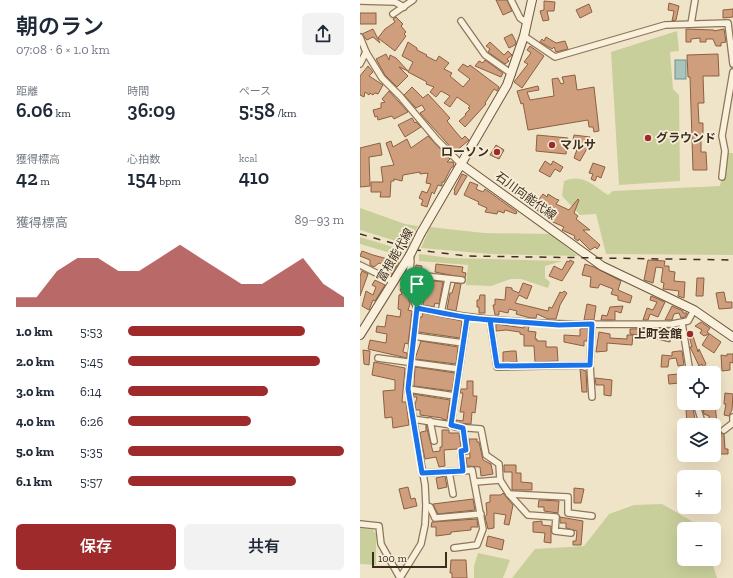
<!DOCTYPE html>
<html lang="ja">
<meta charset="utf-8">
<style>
:root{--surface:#fff;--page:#f2f2f3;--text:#1f2937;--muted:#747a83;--accent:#9e2a2b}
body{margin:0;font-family:"Zilla Slab","Noto Sans JP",serif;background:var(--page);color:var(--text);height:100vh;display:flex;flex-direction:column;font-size:15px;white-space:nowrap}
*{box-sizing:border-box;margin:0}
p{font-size:13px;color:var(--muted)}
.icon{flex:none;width:22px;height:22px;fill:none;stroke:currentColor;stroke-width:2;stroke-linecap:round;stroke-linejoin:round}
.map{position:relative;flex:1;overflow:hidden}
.side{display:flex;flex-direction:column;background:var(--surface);width:360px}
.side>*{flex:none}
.tools{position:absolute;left:317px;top:366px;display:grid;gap:8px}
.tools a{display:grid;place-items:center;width:44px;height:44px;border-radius:6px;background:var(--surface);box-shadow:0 4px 16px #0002;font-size:20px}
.scale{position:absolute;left:12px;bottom:10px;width:75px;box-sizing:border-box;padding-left:4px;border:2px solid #3d2e20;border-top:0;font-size:11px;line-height:14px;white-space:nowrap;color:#3d2e20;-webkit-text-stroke:3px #f7eed8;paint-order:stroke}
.pin{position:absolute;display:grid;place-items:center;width:34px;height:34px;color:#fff;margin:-41px -17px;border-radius:50% 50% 50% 0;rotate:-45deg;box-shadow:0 0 4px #0007}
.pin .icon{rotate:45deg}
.round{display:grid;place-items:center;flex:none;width:42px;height:42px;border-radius:6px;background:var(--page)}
.headline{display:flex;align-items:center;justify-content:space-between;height:68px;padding:0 16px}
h1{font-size:22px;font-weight:600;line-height:30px}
.stats{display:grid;grid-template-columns:repeat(3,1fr);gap:6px;height:68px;padding:4px 16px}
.stats div{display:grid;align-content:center}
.stats b{font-size:20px;font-weight:600}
.stats small{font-size:11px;font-weight:400}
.stats p{font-size:11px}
.chart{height:112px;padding:8px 16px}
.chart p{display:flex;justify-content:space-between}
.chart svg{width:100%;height:72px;margin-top:4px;fill:var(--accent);opacity:.7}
.action{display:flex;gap:8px;margin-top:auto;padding:8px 16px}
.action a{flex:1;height:46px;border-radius:6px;background:var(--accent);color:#fff;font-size:16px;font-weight:600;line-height:46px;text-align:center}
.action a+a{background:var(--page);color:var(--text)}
ul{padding:0 16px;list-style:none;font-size:13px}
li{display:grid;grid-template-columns:64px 48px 1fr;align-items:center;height:30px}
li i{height:10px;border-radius:5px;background:var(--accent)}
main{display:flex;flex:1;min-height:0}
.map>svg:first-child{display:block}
</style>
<main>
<section class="side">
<div class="headline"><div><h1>朝のラン</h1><p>07:08 · 6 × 1.0 km</p></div><a class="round"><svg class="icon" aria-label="share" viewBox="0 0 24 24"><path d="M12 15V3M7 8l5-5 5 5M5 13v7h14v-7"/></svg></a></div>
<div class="stats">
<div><p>距離</p><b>6.06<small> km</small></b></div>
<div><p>時間</p><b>36:09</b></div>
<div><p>ペース</p><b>5:58<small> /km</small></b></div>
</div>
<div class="stats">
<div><p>獲得標高</p><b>42<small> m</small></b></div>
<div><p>心拍数</p><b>154<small> bpm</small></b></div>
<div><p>kcal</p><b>410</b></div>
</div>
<div class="chart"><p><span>獲得標高</span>89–93 m</p>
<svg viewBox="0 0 160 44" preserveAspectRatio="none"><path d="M0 44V38L10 38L20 22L30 14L40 14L50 22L60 22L70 14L80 6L90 14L100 22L110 30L120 30L130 22L140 14L150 30L160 38V44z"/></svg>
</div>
<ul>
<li><b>1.0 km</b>5:53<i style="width:82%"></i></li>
<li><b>2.0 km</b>5:45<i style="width:89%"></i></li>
<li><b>3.0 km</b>6:14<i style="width:65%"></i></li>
<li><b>4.0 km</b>6:26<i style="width:57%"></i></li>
<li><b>5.0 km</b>5:35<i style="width:100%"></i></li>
<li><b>6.1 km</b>5:57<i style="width:78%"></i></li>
</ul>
<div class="action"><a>保存</a><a>共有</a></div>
</section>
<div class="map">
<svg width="373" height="578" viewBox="0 0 373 578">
<rect width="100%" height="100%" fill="#f0e4c8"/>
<!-- green -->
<g fill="#c9cf9b">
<polygon points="317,31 319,51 310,52 313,89 319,95 320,181 259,185 251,52"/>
<path d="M367,153H373V255L246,254L236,214L220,215L202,196L204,181C223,173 233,185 248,195L253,191L360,186Z"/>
<polygon points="0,208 45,224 58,226 49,245 0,230"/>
<polygon points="70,227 124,233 190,234 218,256 130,254 61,248"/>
<polygon points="0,237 43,250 41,256 0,244"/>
<polygon points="59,254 90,258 203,261 185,266 185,278 190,282 188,288 161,279 151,279 131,286 106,285 108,265 59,261"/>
<polygon points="302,504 342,527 342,529 324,529 324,559 351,559 357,578 152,578 175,549 224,546 249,514 274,505"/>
<polygon points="0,528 13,530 16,534 16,565 0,564"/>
<polygon points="118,553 150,560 143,578 114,578 114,566"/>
</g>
<!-- water -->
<rect fill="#a9c4bc" stroke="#6f938a" x="315" y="60" width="11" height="19"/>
<!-- building -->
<g fill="#cf9f7d" stroke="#8d5f41">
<polygon points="136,0 147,0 152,11 143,15"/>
<polygon points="184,1 195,2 194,11 187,11 189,20 183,21 180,11 184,10"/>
<polygon points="309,3 319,6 316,20 312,21 314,11 308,10"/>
<polygon points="229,4 232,12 220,18 216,10"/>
<polygon points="373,9 373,17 363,18 363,10"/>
<rect x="0" y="13" width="16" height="11"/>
<polygon points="36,17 43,24 41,26 46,32 44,34 46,36 35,51 18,38 25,29 35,22 33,19"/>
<polygon points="13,29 20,43 13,37 7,40 2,34"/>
<polygon points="326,29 354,30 354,31 364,29 366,42 361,43 361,46 356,46 353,39 346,39 346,42 340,42 340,38 331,39 331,42 326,42"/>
<polygon points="152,34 156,42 155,45 149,48 144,38"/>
<polygon points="186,37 196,43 205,41 208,49 196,52 194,47 192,49 180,42 182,39 184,41"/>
<polygon points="48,42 57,48 57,50 67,55 66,56 76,61 79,56 89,63 84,69 92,73 90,76 103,87 110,79 98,70 103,64 108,67 110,65 139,87 137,91 134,89 125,103 126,104 105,127 99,121 106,115 105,114 110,109 108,108 110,106 97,97 90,107 84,103 90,96 81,91 76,97 70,92 74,87 66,84 67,82 48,72 53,62 42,56"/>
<polygon points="130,42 144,55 148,51 152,55 147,59 149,61 145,64 128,52 130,49 126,46"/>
<polygon points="170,46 184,56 162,88 154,82 168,64 164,62 171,53 167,50"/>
<polygon points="26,54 29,60 30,55 36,58 48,71 39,67 48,76 37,87 25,75 16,59"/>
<polygon points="358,54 359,76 343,76 344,103 338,103 339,123 343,123 343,134 341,134 341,152 346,152 347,170 333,170 330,77 328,77 327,55"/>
<polygon points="125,60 143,73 141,77 115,66 119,61 123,63"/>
<polygon points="8,66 13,72 9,76 23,85 18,94 15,93 13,95 10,93 9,95 5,92 4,97 0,95 0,76"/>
<polygon points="215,75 217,90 234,87 239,131 234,132 233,127 229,127 228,120 168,130 163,103 161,104 157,91 178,86 179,90 167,92 170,100 194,96 192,79 198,78 201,84 204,83 202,77"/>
<polygon points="52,87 63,98 68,94 90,118 87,121 95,131 102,139 105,136 109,140 95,152 60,113 65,110 62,105 56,108 44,95"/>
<polygon points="29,91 48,112 34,119 32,116 18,120 17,116 15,117 13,110 21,108 21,103 25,102 22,99"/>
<polygon points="52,118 55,123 56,122 61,127 45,137 38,125"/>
<polygon points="177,135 208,138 206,154 176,151"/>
<polygon points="214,135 230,137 229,145 220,161 214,158 220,141 213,140"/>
<polygon points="68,136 90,159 87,162 93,162 94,166 91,168 84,182 82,182 82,186 78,185 74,194 72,192 67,207 61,205 63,200 59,198 62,191 67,193 71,184 66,183 68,173 60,174 60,172 43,175 42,181 34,179 34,181 31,181 30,197 20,197 21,192 11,192 11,182 23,182 21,167 34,165 26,143 31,141 33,147 47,139 51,148"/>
<polygon points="20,143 22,155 9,157 10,186 0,187 0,148"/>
<polygon points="136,145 144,150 139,159 130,155"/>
<polygon points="185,161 191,165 193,161 203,167 200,172 195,169 190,177 179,171"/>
<polygon points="233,163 245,167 241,178 237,176 235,181 231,179 233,174 229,173"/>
<polygon points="102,174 107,176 96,195 94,194 95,191 94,190"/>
<polygon points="110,182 118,185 116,189 123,192 125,189 157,212 156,214 145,210 144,213 138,211 137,214 125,212 127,208 118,204 119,202 104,195"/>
<polygon points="183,194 187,197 188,194 196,199 199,200 196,204 209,210 218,199 219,200 214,213 218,216 216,219 230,230 223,230 240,245 237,249 235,247 230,250 219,239 218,241 214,238 215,236 202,230 204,227 193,222 173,207"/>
<polygon points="2,251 13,255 39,262 31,276 28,274 32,268 19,263 14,267 10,265 10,260 0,256"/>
<polygon points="210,260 214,262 202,281 189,276 194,266 202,270 207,261 209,262"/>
<polygon points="288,260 305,261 304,266 309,266 309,271 315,272 314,281 325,282 324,298 318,296 319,291 303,289 304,283 301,282 303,268 296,267 293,283 284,280"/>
<polygon points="76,264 103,267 102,272 106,273 105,278 75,272"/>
<polygon points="225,264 234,267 261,281 258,290 272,296 270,303 258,300 258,296 251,294 253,289 240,284 238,288 230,287 231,277 222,275"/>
<polygon points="56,265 62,266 58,285 53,284"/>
<polygon points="2,271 8,274 0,296 0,276"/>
<polygon points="337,278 344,278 343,296 336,296"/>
<polygon points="15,280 25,285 15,301 13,300 9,310 2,306 6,291 13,295 16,287 12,285"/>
<polygon points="68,280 83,282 79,304 75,303 74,307 63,305"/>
<polygon points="95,283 101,284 96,311 87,309 90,293 92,293"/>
<polygon points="163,283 172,286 167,299 159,295 155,303 188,311 189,307 192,308 200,292 202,293 204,291 207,293 200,305 196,319 188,319 177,314 176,318 170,318 156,314 157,311 149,309 148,313 139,311 139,315 135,315 133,305 135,305 135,299 145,300 146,287 152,288 152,290 159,293"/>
<polygon points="45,288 50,304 48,310 52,311 48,344 45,343 43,352 47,353 47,358 8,349 10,340 26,343 27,334 16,332 17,326 25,327 27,315 40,317 41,310 38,309 39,295 42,294 40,289"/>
<polygon points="364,292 366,302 372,302 372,308 359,309 356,293"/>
<polygon points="120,295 125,295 125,313 119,313 119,307 117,307 117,300 119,300"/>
<polygon points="291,296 305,302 298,317 290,314 288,320 283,320 287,308 293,310 297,302 290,300"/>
<polygon points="227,304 236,306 234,320 224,320"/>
<polygon points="263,306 261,313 255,311 255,320 241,320 242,315 247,316 250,307"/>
<polygon points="312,306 323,311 323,313 327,313 325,317 321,318 319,313 314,314 312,320 305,320"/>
<polygon points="63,313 102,321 100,338 58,332 60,317 62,317"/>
<polygon points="341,322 350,328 347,332 361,342 354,353 342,345 349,334 344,336 340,333 342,330 335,326"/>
<polygon points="136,324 164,328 164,326 169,326 168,331 176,332 175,339 177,339 177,341 186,341 186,347 197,347 198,361 175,362 174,346 164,346 164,335 160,334 160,332 146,330 136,331"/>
<polygon points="223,328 228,328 227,341 224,341 224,346 204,342 204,335 220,336 220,329"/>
<polygon points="303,328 319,331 320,336 311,337 310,342 296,339 297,334 286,333 285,336 270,334 270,329"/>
<polygon points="239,332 250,334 250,338 267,339 267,335 273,335 272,345 247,343 247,351 236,352"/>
<polygon points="328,332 332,333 338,352 339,349 346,364 343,368 350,367 351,371 344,373 342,364 339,366 330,347 332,347"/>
<polygon points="61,341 98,347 96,364 55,359"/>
<polygon points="3,350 10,351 9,365 4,364"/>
<polygon points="152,351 156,351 157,362 143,363 143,352"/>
<polygon points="319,351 322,351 324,365 318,366 316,358 309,359 308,367 301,367 302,355 312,356 312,352"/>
<polygon points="367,354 373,354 373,363 370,362 370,370 362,371 361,355 367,356"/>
<polygon points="14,362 45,368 42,402 46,402 49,425 33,428 32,417 25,418 23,391 35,390 35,380 12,375"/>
<polygon points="55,367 95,373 92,391 54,386"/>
<polygon points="220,369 226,371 227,392 222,392"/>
<polygon points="318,374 324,374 324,390 319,390 319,383 309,384 308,375"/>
<polygon points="235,378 252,380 251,396 244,395 244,385 236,385"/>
<polygon points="107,381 113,381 113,396 117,396 115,413 112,412 111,424 96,423 96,420 103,421 104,412 100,412 103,393 100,393 101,389 107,389"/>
<polygon points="365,393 373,394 372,410 369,416 364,415 366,404 364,404"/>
<polygon points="53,394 90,400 87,420 82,419 82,418 60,415 60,410 56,410 55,405 57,397 54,397"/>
<polygon points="323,403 332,403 336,425 327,425 326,409 324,409"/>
<polygon points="345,403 355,403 357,425 349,425 349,416 344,414 343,410 345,410"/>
<polygon points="66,425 73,452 80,451 80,447 82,447 82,430 89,430 89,433 99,433 101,447 97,449 84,450 85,466 79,467 76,457 65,459 60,434 61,432 66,431"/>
<polygon points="361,433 364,434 365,449 368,449 368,454 357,454 357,443 360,443"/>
<polygon points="109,439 117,439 117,442 119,442 123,460 131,464 133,474 121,476 120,467 107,466 106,458 110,458"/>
<polygon points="144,465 156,465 156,473 161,473 161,482 172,483 172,490 152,490 152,472 144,472"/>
<polygon points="85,476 87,487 78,489 76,478"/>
<polygon points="48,487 51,499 55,498 57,506 44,509 39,489"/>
<polygon points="214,488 224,489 221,503 214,503"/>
<polygon points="143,493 153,505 149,525 144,524 146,515 134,513 134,528 128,529 125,517 127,514 126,503 130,502 130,495 141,495"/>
<polygon points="113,499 115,510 78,514 73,504"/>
<polygon points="179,500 199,501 198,513 184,511 184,507 178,507"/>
<polygon points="200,517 223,521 221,545 213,545 213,541 216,541 217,531 206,528 206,523 200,523"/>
<polygon points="117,519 118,527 111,527 111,530 91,532 91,534 84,535 76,536 76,527 71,527 72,522"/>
<polygon points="182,521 182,525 191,526 191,543 184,542 185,533 173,532 173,522"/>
<polygon points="128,536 144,540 142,550 126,546"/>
<polygon points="91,560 106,560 107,578 92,578 92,573 90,573"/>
</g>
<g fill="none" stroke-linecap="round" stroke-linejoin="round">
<!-- street casing -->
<g stroke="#8d765c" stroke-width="8">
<g id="street">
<polyline points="151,0 160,18 167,23"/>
<polyline points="0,1 35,2 44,7"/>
<polyline points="33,14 53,0"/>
<polyline points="101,21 125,55 152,74"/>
<polyline points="331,24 335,0"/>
<polyline points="164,36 195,57 305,25 368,23 373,64"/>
<polyline points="0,37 6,52 22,78 40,96 77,140 102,165"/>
<polyline points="0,64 6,52"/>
<polyline points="362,177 365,151 362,136 373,72"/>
<path d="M50,255C53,267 48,270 48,280C48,290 53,299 57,308"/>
<polyline points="0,265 34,282"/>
<path d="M57,308C141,326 227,325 312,324L328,321L334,310"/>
<polyline points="81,313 88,279"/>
<polyline points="107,318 91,425 95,427 121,429 126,455 139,464 140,480 149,494 168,515 196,517 195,531 211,533"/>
<polyline points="130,320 137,367 230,365"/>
<polyline points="322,323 330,373"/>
<polyline points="232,324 230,365 232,397"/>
<polyline points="53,336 103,343"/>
<polyline points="18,358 99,369"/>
<polyline points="48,389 95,396"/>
<polyline points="336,403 341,419"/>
<polyline points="53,419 91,425"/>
<polyline points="70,421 74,441"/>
<polyline points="364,430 373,423 373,417"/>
<polyline points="89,472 93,494"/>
<polyline points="62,473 103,471 101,451 106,451 103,428"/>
<polyline points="115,482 140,480"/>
<polyline points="149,494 208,497 208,513 232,516"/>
<polyline points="66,506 70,507 75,518 121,514"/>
<polyline points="0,524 19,526 21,544 40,578"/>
<polyline points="94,548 117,545 123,529 112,470 103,471"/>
<polyline points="40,578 61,544 65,525 66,506 65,485 48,389 54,326 63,279 66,276 102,280"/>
</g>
</g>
<!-- secondary casing -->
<g stroke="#6f573f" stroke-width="10">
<g id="secondary">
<polyline points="102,165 242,266 334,310 373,337"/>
<polyline points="61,233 147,85 164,36 172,0"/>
<polyline points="0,335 50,255"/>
</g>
</g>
<!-- street -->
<use href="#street" stroke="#faf1dc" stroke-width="5.5"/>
<!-- secondary -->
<use href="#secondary" stroke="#faf1dc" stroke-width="8"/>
<!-- rail -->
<polyline stroke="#3d2e20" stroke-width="1.5" stroke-dasharray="7 7" stroke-linecap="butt" points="0,234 57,250 107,256 373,260"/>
<!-- secondary-bridge casing -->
<g stroke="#6f573f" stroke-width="10" stroke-linecap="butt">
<polyline id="secondary-bridge" points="50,255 61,233"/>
</g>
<!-- secondary-bridge -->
<use href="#secondary-bridge" stroke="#faf1dc" stroke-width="8"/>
</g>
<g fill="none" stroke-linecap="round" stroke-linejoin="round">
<!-- route casing -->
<g stroke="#fff" stroke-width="8">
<path id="route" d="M57,308L48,389L62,473L103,471L101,451L106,450L103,428L91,425L107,318L199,325L232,324L230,365L137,366L130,320C105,318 82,313 57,308"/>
</g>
<!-- route -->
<use href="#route" stroke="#1a73e8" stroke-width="5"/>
</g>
<!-- markers -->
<g fill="#9e2a2b" stroke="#f7eed8" stroke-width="1.5">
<circle cx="288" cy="138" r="4"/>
<circle cx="192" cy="145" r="4"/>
<circle cx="137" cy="152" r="4"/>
<circle cx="330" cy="334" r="4"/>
</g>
<g text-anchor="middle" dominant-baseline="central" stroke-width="3.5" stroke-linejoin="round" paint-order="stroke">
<!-- poi labels -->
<g font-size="12" font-weight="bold" fill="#3d2e20" stroke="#f7eed8" text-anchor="start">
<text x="296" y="138">グラウンド</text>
<text x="200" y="145">マルサ</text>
<text x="129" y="152" text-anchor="end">ローソン</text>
<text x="322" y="334" text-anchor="end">上町会館</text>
</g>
<!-- street labels -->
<g font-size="12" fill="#3d2e20" stroke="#f7eed8">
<text transform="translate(166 196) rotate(36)">石川向能代線</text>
<text transform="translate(35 255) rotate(-60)">富根能代線</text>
</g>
</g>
</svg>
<div class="tools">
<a><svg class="icon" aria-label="locate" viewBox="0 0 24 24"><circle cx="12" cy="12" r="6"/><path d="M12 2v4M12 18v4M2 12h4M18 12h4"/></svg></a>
<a><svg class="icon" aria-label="layers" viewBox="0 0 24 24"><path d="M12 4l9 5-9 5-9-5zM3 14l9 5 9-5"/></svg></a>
<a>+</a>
<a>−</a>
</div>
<div class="scale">100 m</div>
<div class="pin" style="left:57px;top:308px;background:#1e9e55"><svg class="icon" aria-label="arrive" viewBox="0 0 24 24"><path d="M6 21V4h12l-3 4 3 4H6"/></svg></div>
</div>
</main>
